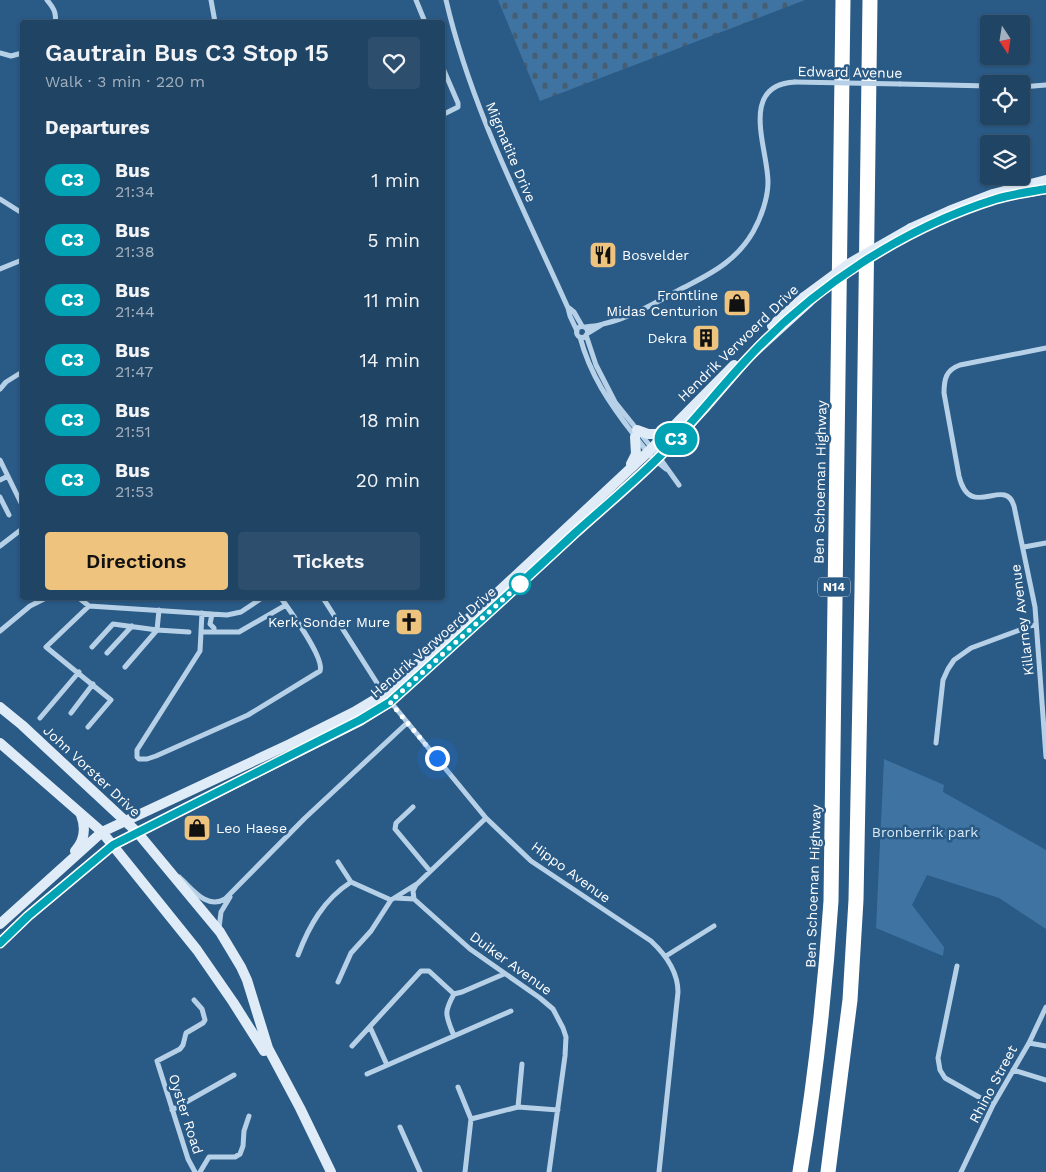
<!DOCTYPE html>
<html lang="en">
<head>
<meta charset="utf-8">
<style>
	:root { --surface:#204464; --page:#2d4e6d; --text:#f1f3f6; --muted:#a2b0bf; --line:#3d5c78; --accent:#edc37e }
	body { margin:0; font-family:"Work Sans",sans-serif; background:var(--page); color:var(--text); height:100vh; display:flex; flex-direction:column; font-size:19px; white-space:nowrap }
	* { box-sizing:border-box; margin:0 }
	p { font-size:16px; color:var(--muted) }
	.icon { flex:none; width:28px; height:28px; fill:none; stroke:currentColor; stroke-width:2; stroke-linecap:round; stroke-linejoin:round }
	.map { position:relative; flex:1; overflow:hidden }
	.panel { position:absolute; left:20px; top:20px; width:425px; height:580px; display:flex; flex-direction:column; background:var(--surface); border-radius:5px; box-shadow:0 1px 4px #0004,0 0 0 1px var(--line) }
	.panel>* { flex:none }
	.badge { padding:0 10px; border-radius:16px; font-size:18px; line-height:32px }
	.needle { width:32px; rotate:168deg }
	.tools { position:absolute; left:980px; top:15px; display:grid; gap:10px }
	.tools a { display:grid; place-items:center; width:50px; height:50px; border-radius:5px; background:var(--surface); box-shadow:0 1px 4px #0004,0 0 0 1px var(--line); font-size:25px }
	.you { position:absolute; width:25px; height:25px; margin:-12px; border:4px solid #fff; border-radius:50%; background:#1a73e8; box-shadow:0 0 0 8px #1a73e833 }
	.map>.badge { position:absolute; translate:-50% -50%; box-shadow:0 0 0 2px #fff }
	h2 { padding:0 25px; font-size:19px; line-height:45px }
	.round { display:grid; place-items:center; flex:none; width:52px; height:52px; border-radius:5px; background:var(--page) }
	.headline { display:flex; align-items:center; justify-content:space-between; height:85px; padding:0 25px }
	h1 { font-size:24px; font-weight:600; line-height:38px }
	.action { display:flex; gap:10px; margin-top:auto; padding:10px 25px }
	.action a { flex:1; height:58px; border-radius:5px; background:var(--accent); color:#111; font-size:20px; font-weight:600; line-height:58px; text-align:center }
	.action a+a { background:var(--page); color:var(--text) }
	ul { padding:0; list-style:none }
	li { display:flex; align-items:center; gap:15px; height:60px; padding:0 25px }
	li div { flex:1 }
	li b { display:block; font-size:19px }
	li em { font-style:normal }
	li .badge { min-width:55px; font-weight:700; text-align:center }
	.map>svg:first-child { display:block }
	.cemetery { fill:url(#cemetery-stones) }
	.green { fill:#3f74a2 }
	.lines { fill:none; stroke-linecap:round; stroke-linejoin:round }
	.street { stroke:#b6d1e7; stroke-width:5 }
	.secondary { stroke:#dfecf7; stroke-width:10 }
	.highway { stroke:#fff; stroke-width:15 }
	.street-bridge { stroke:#b6d1e7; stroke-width:5 }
	.secondary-bridge { stroke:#dfecf7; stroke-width:10 }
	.line-casing { stroke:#fff; stroke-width:11 }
	.line { stroke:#00a3b4; stroke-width:8 }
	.walk { stroke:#fff; stroke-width:5; stroke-dasharray:0 9 }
	.stop-dot { fill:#fff; stroke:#00a3b4; stroke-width:2.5 }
	.labels { text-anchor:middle; stroke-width:5; stroke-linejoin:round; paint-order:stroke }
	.shield { fill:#2a5a86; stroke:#bfcedb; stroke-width:1 }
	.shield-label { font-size:12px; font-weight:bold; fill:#fff }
	.street-label { font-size:14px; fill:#fff; stroke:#2a5a86 }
	.poi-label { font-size:14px; fill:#fff; stroke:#2a5a86; text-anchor:end }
	.park-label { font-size:14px; fill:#d9e9f6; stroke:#2a5a86 }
</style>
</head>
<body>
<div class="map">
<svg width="1046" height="1172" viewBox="0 0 1046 1172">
	<defs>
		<pattern id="cemetery-stones" width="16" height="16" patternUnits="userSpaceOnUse" patternTransform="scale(1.25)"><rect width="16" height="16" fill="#3f74a2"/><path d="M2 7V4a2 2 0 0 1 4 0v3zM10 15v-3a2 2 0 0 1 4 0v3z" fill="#465e73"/></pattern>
	</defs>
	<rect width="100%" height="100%" fill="#2a5a86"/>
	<!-- cemetery -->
	<path class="cemetery" d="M498 0H805L540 101Z"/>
	<!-- green -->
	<path class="green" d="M884 759 944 785 943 792 1046 850V929L999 898 927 875 912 905 944 947 943 956 876 928Z"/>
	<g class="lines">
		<!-- street -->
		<path class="street" d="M47 0C53 7 57 13 55 22
			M211 0 215 22
			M416 0 425 22
			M446 0C471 108 523 207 568 308L570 316 577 331
			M0 53 11 56 22 53
			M442 66 458 103V107L442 115
			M900 84 989 86
			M1021 87 1046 85
			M0 199 22 213
			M0 269 22 260
			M569 308 574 312 582 326
			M576.5 332a5.5 5.5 0 1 1 11 0a5.5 5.5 0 1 1-11 0Z
			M585 327C591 326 597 326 603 324 630 318 655 303 679 290 696 281 714 273 728 261 738 253 746 244 753 232 761 218 768 198 768 182 768 149 738 85 795 82
			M588 333 601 325
			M586 335 596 365 615 402 659 457 679 485
			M580 337C590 375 610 404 634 435 644 448 653 460 666 469
			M1046 348 960 365C946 370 944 379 944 393L959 476C970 522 1005 475 1014 506L1035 607 1046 757
			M0 389 6 382 22 372
			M0 460 22 505
			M0 480 8 476
			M0 497 9 515
			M0 546 22 529
			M1024 547 1046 543
			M79 598 89 606 227 615 241 612 262 598
			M323 598 384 694
			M202 613 200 651 137 750V757L139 759H147L156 756 248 715 320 671C325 658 290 611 281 598
			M212 614 210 624 214 628V632
			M0 631 30 606 46 598
			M201 632H239L286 605
			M92 647 113 624 157 630 159 610
			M107 653 132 626
			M125 667 157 630 189 632
			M389 700 486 818 531 861 651 941C666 955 678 971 678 992L659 1172
			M71 713 93 684
			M40 718 79 672
			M88 727 111 700 46 647 89 606
			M936 743 943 680 948 669 954 660 971 648 1036 624
			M413 807 396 823 395 829 430 871
			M486 818 416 885 413 891 414 899 470 949 540 998 553 1009 563 1028 566 1037 565 1056 549 1172
			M338 862 351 882 391 900
			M179 877C192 888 206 910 225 899L305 818 407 723
			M395 898 414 899
			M219 928 221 912 230 897
			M298 955C309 926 324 899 351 882
			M666 956 714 926
			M957 966 938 1058 940 1070 945 1078 993 1105
			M338 982 351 953 371 931 391 900 415 885
			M194 1000 202 1009 205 1020 203 1023 186 1033 183 1045 180 1049 157 1061 188 1159 195 1172
			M370 1027 387 1065
			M454 1036C446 1015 443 1014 454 994
			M1029 1043 1046 1046
			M352 1046 421 971H429L454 994 462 992 504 974
			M1013 1070 1046 1080
			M367 1074 511 1011
			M458 1087 471 1119 465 1172
			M518 1107 522 1064
			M172 1110 234 1075
			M471 1119 518 1107 558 1110
			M400 1127 420 1172
			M200 1172 209 1157H235L240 1154 243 1146 244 1131 249 1116
			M961 1172 993 1105 1029 1043 1046 1007"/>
		<!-- secondary -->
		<path class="secondary" d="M1017 194 1046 189
			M911 228 949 211 993 194 1046 180
			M772 326 804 297
			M637 430 648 434H666
			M631 464 636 454 635 437
			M0 707 22 725 137 832 220 932 241 967 247 980 268 1048 300 1108 331 1172
			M0 743 102 832 197 950 233 1002 264 1051
			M75 851C85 840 86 828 81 815
			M0 924 102 832 290 744 354 712 384 694 496 594 647 453 734 365
			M0 943 28 916 113 845 360 721 390 702 659 457 705 408 749 357 809 302"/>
		<!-- highway -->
		<path class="highway" d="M800 1172C815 1082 825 992 831 901L843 0
			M828 1172 850 1000 856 900 862 590 870 0"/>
		<!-- street-bridge -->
		<path class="street-bridge" d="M795 82 900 84"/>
		<!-- secondary-bridge -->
		<path class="secondary-bridge" d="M804 297 850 263 911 228"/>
	</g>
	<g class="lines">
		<defs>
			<path id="line" d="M0 943 28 916 113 845 360 720 390 702C452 646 514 590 575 533 604 507 633 483 660 456 691 425 718 390 748 358 814 287 903 228 996 199 1012 194 1029 192 1046 189"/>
		</defs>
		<!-- line casing -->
		<use href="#line" class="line-casing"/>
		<!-- line -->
		<use href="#line" class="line"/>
		<!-- walk -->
		<path class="walk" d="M437 758 390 702 520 584"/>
	</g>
	<!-- icons -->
	<defs>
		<symbol id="restaurant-square" viewBox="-11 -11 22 22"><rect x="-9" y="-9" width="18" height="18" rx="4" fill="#edc37e" stroke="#2a5a86"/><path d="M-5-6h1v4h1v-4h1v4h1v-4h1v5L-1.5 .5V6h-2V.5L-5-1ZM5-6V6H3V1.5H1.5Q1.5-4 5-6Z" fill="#111"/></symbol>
		<symbol id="shop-square" viewBox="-11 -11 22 22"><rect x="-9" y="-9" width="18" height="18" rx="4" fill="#edc37e" stroke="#2a5a86"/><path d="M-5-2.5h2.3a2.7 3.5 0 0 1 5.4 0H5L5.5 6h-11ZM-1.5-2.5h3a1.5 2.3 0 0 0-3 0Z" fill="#111"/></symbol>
		<symbol id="building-square" viewBox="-11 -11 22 22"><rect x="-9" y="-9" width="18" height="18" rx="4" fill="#edc37e" stroke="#2a5a86"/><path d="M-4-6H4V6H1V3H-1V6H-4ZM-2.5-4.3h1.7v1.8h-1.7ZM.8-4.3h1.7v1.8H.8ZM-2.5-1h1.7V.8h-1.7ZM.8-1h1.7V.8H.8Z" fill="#111"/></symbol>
		<symbol id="church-square" viewBox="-11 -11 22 22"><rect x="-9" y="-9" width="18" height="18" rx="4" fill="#edc37e" stroke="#2a5a86"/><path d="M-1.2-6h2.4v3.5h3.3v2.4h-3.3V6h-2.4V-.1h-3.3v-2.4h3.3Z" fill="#111"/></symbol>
	</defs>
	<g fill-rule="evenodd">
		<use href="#restaurant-square" x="587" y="239" width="32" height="32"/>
		<use href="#shop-square" x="721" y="287" width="32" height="32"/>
		<use href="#building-square" x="690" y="322" width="32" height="32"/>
		<use href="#church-square" x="393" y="606" width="32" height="32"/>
		<use href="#shop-square" x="181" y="812" width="32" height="32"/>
	</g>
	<!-- markers -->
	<circle class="stop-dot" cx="520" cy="584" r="10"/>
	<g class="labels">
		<!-- shield labels -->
		<rect class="shield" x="818" y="577.5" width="32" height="19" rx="4"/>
		<g class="shield-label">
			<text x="834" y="591">N14</text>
		</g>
		<!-- street labels -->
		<g class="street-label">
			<text transform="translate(850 72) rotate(1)" y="5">Edward Avenue</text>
			<text transform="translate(511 152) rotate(67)" y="5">Migmatite Drive</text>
			<text transform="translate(738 343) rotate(-44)" y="5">Hendrik Verwoerd Drive</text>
			<text transform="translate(820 482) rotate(-89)" y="5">Ben Schoeman Highway</text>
			<text transform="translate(1022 620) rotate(-97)" y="5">Killarney Avenue</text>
			<text transform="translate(433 642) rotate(-41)" y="5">Hendrik Verwoerd Drive</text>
			<text transform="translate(92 771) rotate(43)" y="5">John Vorster Drive</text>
			<text transform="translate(571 872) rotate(36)" y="5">Hippo Avenue</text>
			<text transform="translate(813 886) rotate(-88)" y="5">Ben Schoeman Highway</text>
			<text transform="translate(511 963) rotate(36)" y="5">Duiker Avenue</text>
			<text transform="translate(993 1084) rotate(-62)" y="5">Rhino Street</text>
			<text transform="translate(186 1114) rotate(72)" y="5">Oyster Road</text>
		</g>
		<!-- poi labels -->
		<g class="poi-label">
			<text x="622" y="260" text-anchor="start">Bosvelder</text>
			<text x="718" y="300">Frontline<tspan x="718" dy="16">Midas Centurion</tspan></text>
			<text x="687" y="343">Dekra</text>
			<text x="390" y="627">Kerk Sonder Mure</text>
			<text x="216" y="833" text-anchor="start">Leo Haese</text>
		</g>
		<!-- park labels -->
		<g class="park-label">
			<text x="925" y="837">Bronberrik park</text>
		</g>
	</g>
</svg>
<div class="tools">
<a><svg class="needle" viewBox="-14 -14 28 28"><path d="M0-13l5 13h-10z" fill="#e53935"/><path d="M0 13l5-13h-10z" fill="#a2b0bf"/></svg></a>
<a><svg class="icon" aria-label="locate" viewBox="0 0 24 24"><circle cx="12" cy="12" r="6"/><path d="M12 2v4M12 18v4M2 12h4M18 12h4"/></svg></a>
<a><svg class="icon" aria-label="layers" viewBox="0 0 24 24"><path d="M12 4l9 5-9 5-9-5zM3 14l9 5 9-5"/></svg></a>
</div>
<div class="you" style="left:437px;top:758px"></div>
<b class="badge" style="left:676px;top:439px;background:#00a3b4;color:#fff">C3</b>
<section class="panel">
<div class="headline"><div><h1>Gautrain Bus C3 Stop 15</h1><p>Walk · 3 min · 220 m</p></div><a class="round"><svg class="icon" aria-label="heart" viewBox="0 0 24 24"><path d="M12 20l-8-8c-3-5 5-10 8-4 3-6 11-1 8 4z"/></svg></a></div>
<h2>Departures</h2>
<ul>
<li><span class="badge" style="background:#00a3b4;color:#fff">C3</span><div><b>Bus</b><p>21:34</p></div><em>1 min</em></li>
<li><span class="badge" style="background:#00a3b4;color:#fff">C3</span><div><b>Bus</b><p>21:38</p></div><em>5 min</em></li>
<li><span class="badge" style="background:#00a3b4;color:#fff">C3</span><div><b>Bus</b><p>21:44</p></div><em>11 min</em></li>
<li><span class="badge" style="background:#00a3b4;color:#fff">C3</span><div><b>Bus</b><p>21:47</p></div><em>14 min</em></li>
<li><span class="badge" style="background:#00a3b4;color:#fff">C3</span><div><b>Bus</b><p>21:51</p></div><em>18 min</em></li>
<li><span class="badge" style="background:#00a3b4;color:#fff">C3</span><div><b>Bus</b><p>21:53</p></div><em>20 min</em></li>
</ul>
<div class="action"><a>Directions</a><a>Tickets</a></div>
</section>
</div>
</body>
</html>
